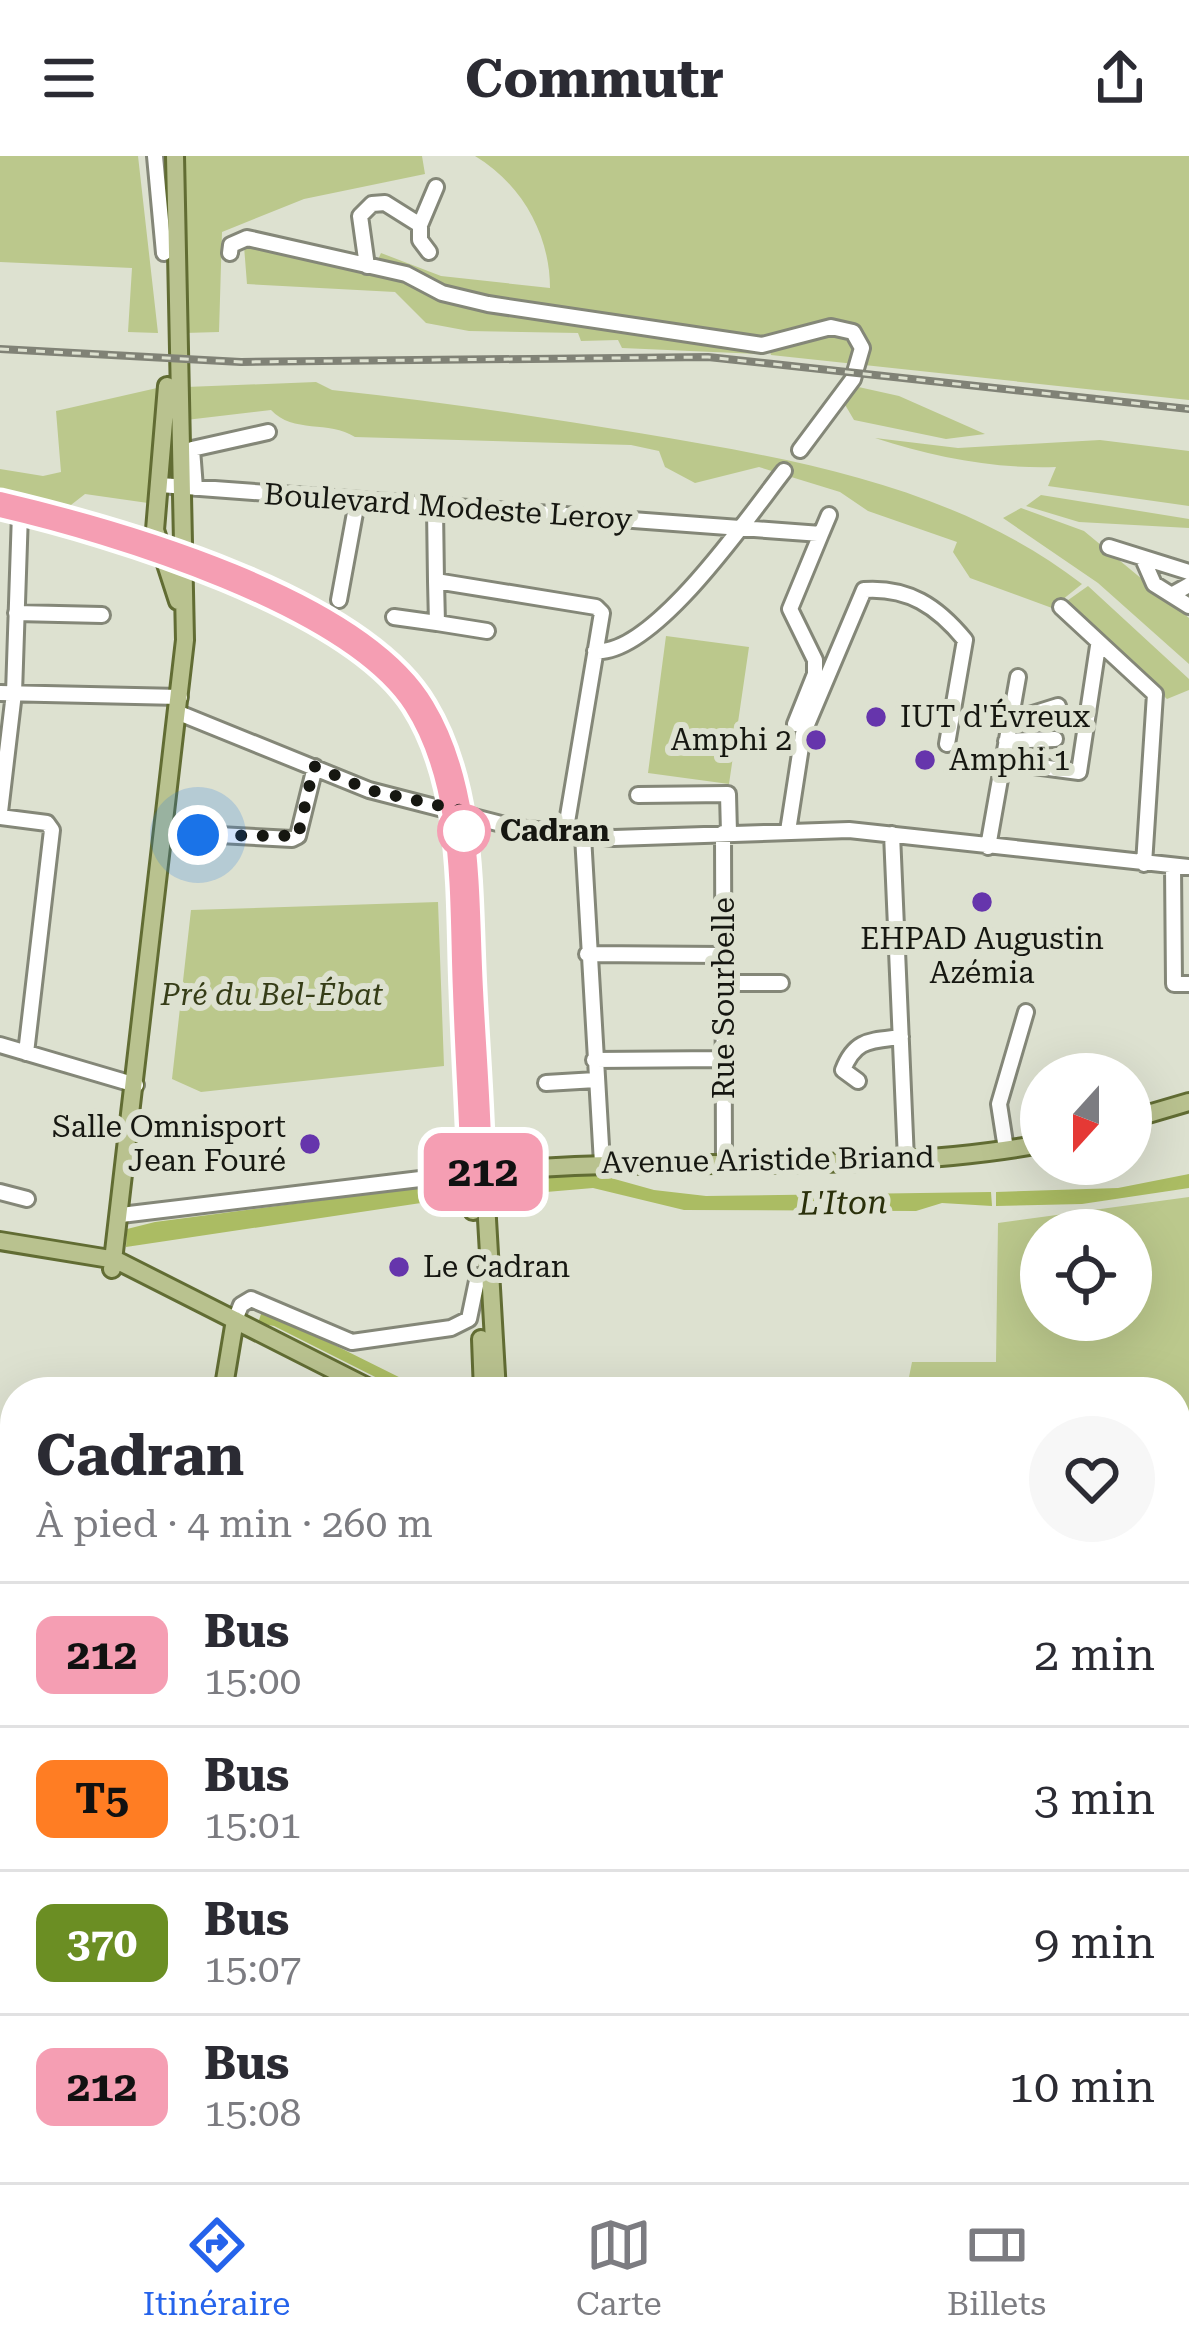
<!DOCTYPE html>
<html lang="fr">
<head>
<meta charset="utf-8">
<style>
	:root { --surface:#fff; --page:#f7f7f7; --text:#2b2b33; --muted:#7c7c81; --line:#e1e1e2; --accent:#2563eb }
	body { margin:0; font-family:"Roboto Serif",serif; background:var(--page); color:var(--text); height:100vh; display:flex; flex-direction:column; font-size:45px; white-space:nowrap }
	* { box-sizing:border-box; margin:0 }
	p { font-size:39px; color:var(--muted) }
	.icon { flex:none; width:66px; height:66px; fill:none; stroke:currentColor; stroke-width:2; stroke-linecap:round; stroke-linejoin:round }
	.map { position:relative; flex:1; overflow:hidden }
	.drawer { position:absolute; left:0px; top:1221px; width:1191px; height:807px; display:flex; flex-direction:column; background:var(--surface); border-radius:48px 48px 0 0; box-shadow:0 12px 48px #0002 }
	.drawer>* { flex:none }
	.badge { padding:0 24px; border-radius:18px; font-size:42px; line-height:78px }
	.needle { width:78px; rotate:201deg }
	.controls { position:absolute; left:1020px; top:897px; display:grid; gap:24px }
	.controls a { display:grid; place-items:center; width:132px; height:132px; border-radius:50%; background:var(--surface); box-shadow:0 12px 48px #0002; font-size:60px }
	.you { position:absolute; width:60px; height:60px; margin:-30px; border:9px solid #fff; border-radius:50%; background:#1a73e8; box-shadow:0 0 0 18px #1a73e833 }
	.map>.badge { position:absolute; translate:-50% -50%; box-shadow:0 0 0 6px #fff }
	.round { display:grid; place-items:center; flex:none; width:126px; height:126px; border-radius:63px; background:var(--page) }
	.headline { display:flex; align-items:center; justify-content:space-between; height:204px; padding:0 36px }
	h1 { font-size:57px; font-weight:700; line-height:90px }
	ul { padding:0; list-style:none }
	li { display:flex; align-items:center; gap:36px; height:144px; padding:0 36px; border-top:3px solid var(--line) }
	li div { flex:1 }
	li b { display:block; font-size:45px }
	li em { font-style:normal }
	li .badge { min-width:132px; font-weight:700; text-align:center }
	header { display:flex; justify-content:space-between; align-items:center; height:156px; padding:0 36px; background:var(--surface); font-size:54px; font-weight:700 }
	.dock { display:flex; justify-content:space-around; align-items:center; height:168px; border-top:3px solid var(--line); background:var(--surface); font-size:33px; color:var(--muted) }
	.dock a { display:grid; justify-items:center; gap:6px }
	.dock .on { color:var(--accent) }
	.map>svg:first-child { display:block }
	.green { fill:#bbc88c; fill-rule:evenodd }
	.water { fill:#abbc63 }
	.lines { fill:none; stroke-linecap:round; stroke-linejoin:round }
	.minor-casing { stroke:#848778; stroke-width:20 }
	.major-casing { stroke:#616c33; stroke-width:22 }
	.minor { stroke:#fff; stroke-width:14 }
	.major { stroke:#b9c28f; stroke-width:16 }
	.rail-casing { stroke:#808276; stroke-width:8 }
	.rail { stroke:#dde1d0; stroke-width:3; stroke-dasharray:9; stroke-linecap:butt }
	.line-casing { stroke:#fff; stroke-width:27 }
	.line { stroke:#f59eb3; stroke-width:18 }
	.walk { stroke:#161711; stroke-width:12; stroke-dasharray:0 21.6 }
	.poi-dot { fill:#6635ac; stroke:#dde1d0; stroke-width:4.5 }
	.stop-dot { fill:#fff; stroke:#f59eb3; stroke-width:6 }
	.labels { text-anchor:middle; stroke-width:12; stroke-linejoin:round; paint-order:stroke }
	.street-label { font-size:30px; fill:#161711; stroke:#dde1d0 }
	.poi-label { font-size:30px; fill:#161711; stroke:#dde1d0; text-anchor:start }
	.stop-label { font-size:30px; font-weight:bold; fill:#161711; stroke:#dde1d0; text-anchor:start }
	.park-label { font-size:30px; font-style:italic; fill:#363d17; stroke:#dde1d0 }
	.water-label { font-size:33px; font-style:italic; fill:#2a300a; stroke:#dde1d0 }
</style>
</head>
<body>
<header><svg class="icon" aria-label="menu" viewBox="0 0 24 24"><path d="M4 6h16M4 12h16M4 18h16"/></svg>Commutr<svg class="icon" aria-label="share" viewBox="0 0 24 24"><path d="M12 15V3M7 8l5-5 5 5M5 13v7h14v-7"/></svg></header>
<div class="map">
<svg width="1189" height="2026" viewBox="0 0 1189 2026">
	<rect width="100%" height="100%" fill="#dde1d0"/>
	<!-- green -->
	<path class="green" d="M0 0H138L158 177 128 176 132 112 0 106Z
		M181 0H422L425 18 304 43 222 76 219 176 184 177Z
		M475 0H1189V244L771 199 766 183 442 133 376 108 381 97 441 120 550 132C550 79 522 28 475 0Z
		M244 90 400 121 441 145 759 194V198L622 192 618 184 581 185 578 177 469 175 426 167 395 136 247 128Z
		M316 226 332 234C435 245 537 260 639 277 794 303 955 330 1082 428L1052 452 970 422 953 396 957 386 868 355 840 336 759 311 695 327 665 311 659 295 631 289 355 281C329 264 293 278 271 254L186 264V231Z
		M854 230 899 240 985 278 946 283 854 264 844 247Z
		M157 232V308L148 347 85 338 62 356 0 341V313L43 320 61 316 56 255Z
		M875 282 958 292 1100 284 1189 295V350L1048 330 1056 311C993 313 934 301 875 282Z
		M1041 339 1189 363V372L1079 366 1026 350Z
		M1021 352 1084 375 1189 462V508L1098 427 1003 362Z
		M1088 430 1189 523V534L1167 543 1064 447Z
		M666 480 749 491 729 628 648 617Z
		M438 746 444 910 201 936 172 923 191 754Z
		M1189 1041V1610L1176 1603V1236H906L912 1206H996L998 1067ZM1041 1074H1131V1164H1041Z
		M15 1754V1925H0V1760Z
		M1176 1838 1189 1842V2026L1161 2013H1176Z"/>
	<!-- water -->
	<path class="water" d="M593 1017 654 1034 706 1040 991 1036 992 1050 942 1047 916 1055 684 1054 593 1032 489 1041 503 1022Z
		M1189 1018V1032L1082 1048 996 1050V1036L1118 1032Z
		M439 1029 458 1033 461 1041 126 1091 127 1073 155 1066Z
		M262 1155 274 1159 429 1236H405L274 1170 258 1167Z"/>
	<g class="lines">
		<defs>
			<path id="minor" d="M155 0 164 97
				M420 69V84L429 96
				M230 97 231 89 247 82 406 118 442 137 488 148 762 189 831 171 853 176 862 192 853 223 800 294
				M367 110 360 60 372 48 385 47 420 69 436 31
				M160 329 821 378 829 359
				M195 332 192 293 268 276
				M435 353 436 425 596 451 602 457 565 678
				M1109 391 1189 416
				M1143 403 1154 428 1189 450
				M1173 438 1189 429
				M339 444 357 346
				M1061 451 1155 538 1144 708
				M16 457 102 459
				M394 461 437 467 436 425
				M437 467 487 475
				M595 495C653 501 750 358 784 315
				M0 537 180 541
				M179 557 369 634 517 672 614 682 849 674 1189 711
				M1010 565 1058 550
				M795 568 815 518V504L790 453 821 378
				M1006 585 1055 583
				M1003 606 1079 616 1098 490
				M638 639 728 638 729 677
				M0 656 14 537 20 357
				M0 661 47 667 52 674 26 897
				M788 675 803 578 864 434C908 431 937 450 965 484L947 588
				M164 676 292 683 298 680 315 611
				M723 677 724 1006
				M892 678 906 1004
				M583 680 602 1007
				M988 691 1018 521
				M1173 710 1174 828H1189
				M587 798 723 799
				M723 827H781
				M0 889 136 929
				M594 904 725 903
				M858 925 843 914C855 883 870 885 901 881
				M546 927 596 924
				M1006 993 999 948 1026 856
				M0 1036 27 1043
				M121 1059 470 1017
				M235 1164 241 1149 251 1143 352 1186 451 1172 469 1163 478 1120
				M1176 1779 1189 1778
				M0 1917 15 1918
				M185 2013 192 2026
				M435 2013 436 2026
				M856 2015 885 2026
				M731 2026H740"/>
			<path id="major" d="M167 230 155 374 178 445
				M0 345C111 371 332 435 406 522 444 568 456 626 465 683L497 1236
				M459 776 473 1055
				M1131 963 1189 946
				M477 1017C664 997 855 1022 1041 988
				M0 1085 116 1104 377 1236
				M112 1113 185 484 175 0
				M481 1183 483 1236
				M223 1236 235 1164
				M0 1634 15 1637
				M1176 1634 1189 1640"/>
		</defs>
		<!-- minor casing -->
		<use href="#minor" class="minor-casing"/>
		<!-- major casing -->
		<use href="#major" class="major-casing"/>
		<!-- minor -->
		<use href="#minor" class="minor"/>
		<!-- major -->
		<use href="#major" class="major"/>
		<defs>
			<path id="rail" d="M0 193 241 206 708 201 1189 253"/>
		</defs>
		<!-- rail casing -->
		<use href="#rail" class="rail-casing"/>
		<!-- rail -->
		<use href="#rail" class="rail"/>
	</g>
	<g class="lines">
		<defs>
			<path id="line" d="M0 345C119 373 361 441 425 550 475 633 469 741 474 834 477 895 482 955 483 1016L470 1017C468 956 464 896 462 835 458 743 465 630 413 549 349 450 113 378 0 352"/>
		</defs>
		<!-- line casing -->
		<use href="#line" class="line-casing"/>
		<!-- line -->
		<use href="#line" class="line"/>
		<!-- walk -->
		<path class="walk" d="M198 679 298 680 314 610 369 634 460 654 464 679V675"/>
	</g>
	<!-- markers -->
	<g class="poi-dot">
		<circle cx="876" cy="561" r="12"/>
		<circle cx="816" cy="584" r="12"/>
		<circle cx="925" cy="604" r="12"/>
		<circle cx="982" cy="746" r="12"/>
		<circle cx="310" cy="988" r="12"/>
		<circle cx="399" cy="1111" r="12"/>
	</g>
	<circle class="stop-dot" cx="464" cy="675" r="24"/>
	<g class="labels">
		<!-- street labels -->
		<g class="street-label">
			<text transform="translate(448 351) rotate(4)" y="10">Boulevard Modeste Leroy</text>
			<text transform="translate(724 842) rotate(-90)" y="10">Rue Sourbelle</text>
			<text transform="translate(768 1004) rotate(-1)" y="10">Avenue Aristide Briand</text>
		</g>
		<!-- poi labels -->
		<g class="poi-label">
			<text x="900" y="571">IUT d'Évreux</text>
			<text x="792" y="594" text-anchor="end">Amphi 2</text>
			<text x="949" y="614">Amphi 1</text>
			<text x="982" y="793" text-anchor="middle">EHPAD Augustin<tspan x="982" dy="34">Azémia</tspan></text>
			<text x="286" y="981" text-anchor="end">Salle Omnisport<tspan x="286" dy="34">Jean Fouré</tspan></text>
			<text x="423" y="1121">Le Cadran</text>
		</g>
		<!-- stop labels -->
		<g class="stop-label">
			<text x="500" y="685">Cadran</text>
		</g>
		<!-- park labels -->
		<g class="park-label">
			<text x="272" y="849">Pré du Bel-Ébat</text>
		</g>
		<!-- water labels -->
		<g class="water-label">
			<text transform="translate(843 1046) rotate(-1)" y="12">L'Iton</text>
		</g>
	</g>
</svg>
<div class="controls">
<a><svg class="needle" viewBox="-14 -14 28 28"><path d="M0-13l5 13h-10z" fill="#e53935"/><path d="M0 13l5-13h-10z" fill="#7c7c81"/></svg></a>
<a><svg class="icon" aria-label="locate" viewBox="0 0 24 24"><circle cx="12" cy="12" r="6"/><path d="M12 2v4M12 18v4M2 12h4M18 12h4"/></svg></a>
</div>
<div class="you" style="left:198px;top:679px"></div>
<b class="badge" style="left:483px;top:1016px;background:#f59eb3;color:#111">212</b>
<section class="drawer">
<div class="headline"><div><h1>Cadran</h1><p>À pied · 4 min · 260 m</p></div><a class="round"><svg class="icon" aria-label="heart" viewBox="0 0 24 24"><path d="M12 20l-8-8c-3-5 5-10 8-4 3-6 11-1 8 4z"/></svg></a></div>
<ul>
<li><span class="badge" style="background:#f59eb3;color:#111">212</span><div><b>Bus</b><p>15:00</p></div><em>2 min</em></li>
<li><span class="badge" style="background:#ff7d23;color:#111">T5</span><div><b>Bus</b><p>15:01</p></div><em>3 min</em></li>
<li><span class="badge" style="background:#6b8e23;color:#fff">370</span><div><b>Bus</b><p>15:07</p></div><em>9 min</em></li>
<li><span class="badge" style="background:#f59eb3;color:#111">212</span><div><b>Bus</b><p>15:08</p></div><em>10 min</em></li>
</ul>
</section>
</div>
<nav class="dock">
<a class="on"><svg class="icon" aria-label="directions" viewBox="0 0 24 24"><path d="M12 3l9 9-9 9-9-9zM9 14v-3h6M13 9l2 2-2 2"/></svg>Itinéraire</a>
<a><svg class="icon" aria-label="map" viewBox="0 0 24 24"><path d="M3 6l6-2 6 2 6-2v14l-6 2-6-2-6 2zM9 4v14M15 6v14"/></svg>Carte</a>
<a><svg class="icon" aria-label="tickets" viewBox="0 0 24 24"><path d="M3 7h18v10H3zM15 7v10"/></svg>Billets</a>
</nav>
</body>
</html>
